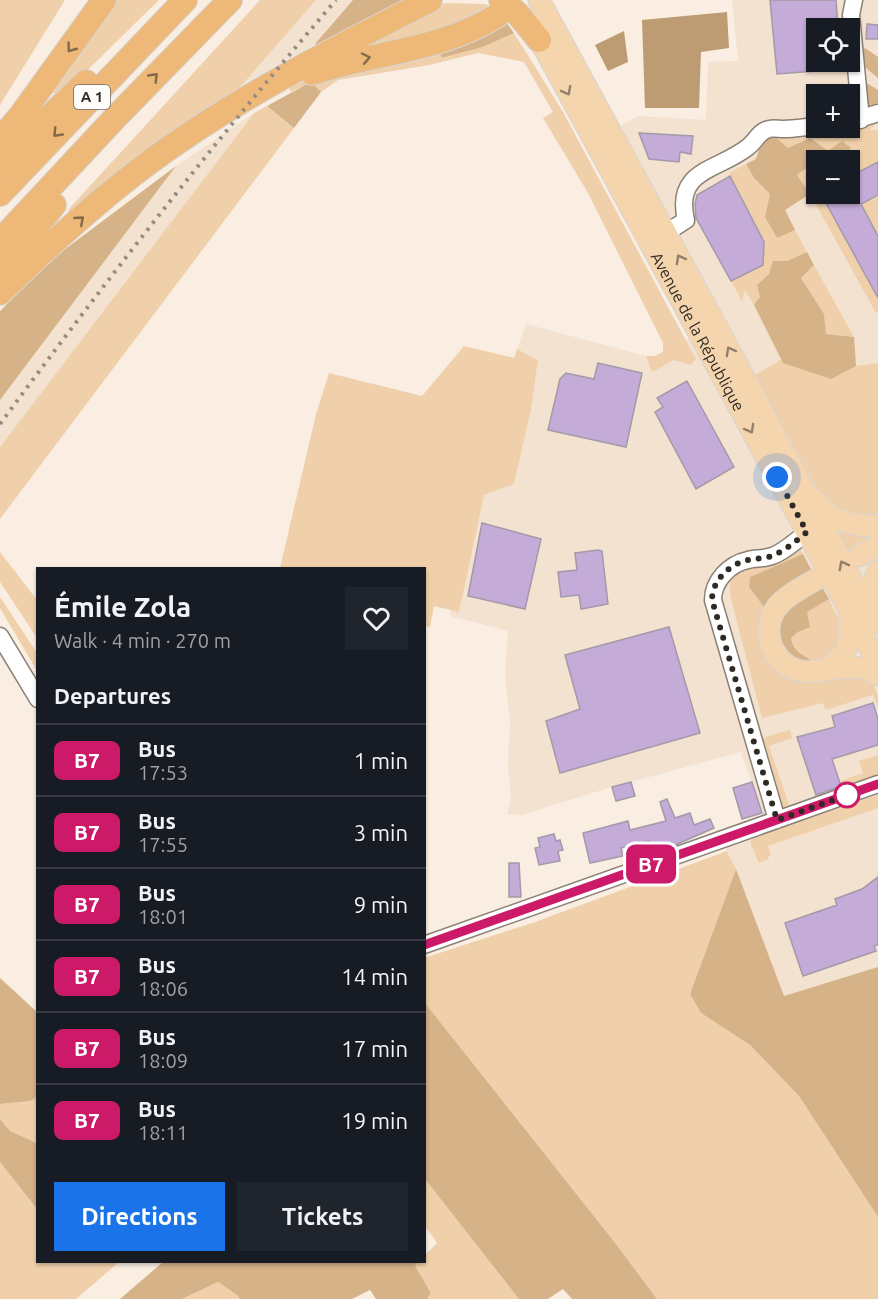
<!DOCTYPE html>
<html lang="en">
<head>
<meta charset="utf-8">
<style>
	:root { --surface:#171b24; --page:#20242c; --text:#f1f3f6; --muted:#9ea1a6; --line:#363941; --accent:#1a73e8 }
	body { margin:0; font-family:Ubuntu,sans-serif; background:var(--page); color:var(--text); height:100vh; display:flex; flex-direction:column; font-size:22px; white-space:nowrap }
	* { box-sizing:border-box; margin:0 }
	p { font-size:20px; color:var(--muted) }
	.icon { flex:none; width:33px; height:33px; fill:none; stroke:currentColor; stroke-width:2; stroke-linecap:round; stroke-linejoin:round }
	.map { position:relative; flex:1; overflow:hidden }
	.details { position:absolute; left:36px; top:567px; width:390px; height:696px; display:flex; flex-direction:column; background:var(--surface); border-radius:0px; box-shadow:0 2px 4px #0004 }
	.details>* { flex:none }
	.badge { padding:0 12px; border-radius:9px; font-size:21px; line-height:39px }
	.controls { position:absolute; left:806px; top:18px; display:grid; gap:12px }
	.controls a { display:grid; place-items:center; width:54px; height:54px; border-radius:0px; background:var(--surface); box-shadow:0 2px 4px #0004; font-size:30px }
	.you { position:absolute; width:30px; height:30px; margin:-15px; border:4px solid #fff; border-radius:50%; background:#1a73e8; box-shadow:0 0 0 9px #1a73e833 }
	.map>.badge { position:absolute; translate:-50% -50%; box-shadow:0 0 0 3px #fff }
	h2 { padding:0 18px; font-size:22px; line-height:54px }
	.round { display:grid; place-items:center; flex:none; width:63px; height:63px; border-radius:0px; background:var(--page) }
	.headline { display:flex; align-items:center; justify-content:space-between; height:102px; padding:0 18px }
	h1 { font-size:28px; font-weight:600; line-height:45px }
	.cta { display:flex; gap:12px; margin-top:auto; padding:12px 18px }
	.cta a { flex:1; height:69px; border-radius:0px; background:var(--accent); color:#fff; font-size:24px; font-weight:600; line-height:69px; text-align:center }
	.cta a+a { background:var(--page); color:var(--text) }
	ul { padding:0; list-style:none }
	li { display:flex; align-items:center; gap:18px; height:72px; padding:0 18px; border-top:2px solid var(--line) }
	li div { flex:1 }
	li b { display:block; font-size:22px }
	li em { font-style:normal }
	li .badge { min-width:66px; font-weight:700; text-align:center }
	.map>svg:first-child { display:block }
	.built { fill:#f3e2d0; fill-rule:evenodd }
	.green { fill:#efd0ab }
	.forest { fill:#d5b288 }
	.water { fill:#be9c73 }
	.building { fill:#c4abd8; stroke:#a29aa8; stroke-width:1.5 }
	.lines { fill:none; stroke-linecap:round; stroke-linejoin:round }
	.minor-casing { stroke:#8a8074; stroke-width:19 }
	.major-casing { stroke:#d5d4d3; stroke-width:23 }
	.highway-casing { stroke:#d5d4d3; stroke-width:26 }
	.minor { stroke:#fff; stroke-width:16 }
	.major { stroke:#f5d5ae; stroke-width:21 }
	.highway { stroke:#eeb978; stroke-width:24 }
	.rail { stroke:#948c83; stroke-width:4; stroke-dasharray:3 6; stroke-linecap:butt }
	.oneway { stroke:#846a4a }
	.oneway2 { stroke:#92806a }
	.line-casing { stroke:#fff; stroke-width:14 }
	.line { stroke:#cc1a69; stroke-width:9 }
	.walk { stroke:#2e2a25; stroke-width:6; stroke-dasharray:0 10.8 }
	.stop-dot { fill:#fff; stroke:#cc1a69; stroke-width:3 }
	.labels { text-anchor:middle; stroke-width:6; stroke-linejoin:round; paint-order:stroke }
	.shield { fill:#fffdfa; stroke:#6d6965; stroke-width:1.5 }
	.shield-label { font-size:15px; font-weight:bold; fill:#2e2a25 }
	.street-label { font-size:16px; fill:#2e2a25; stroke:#fffdfa }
</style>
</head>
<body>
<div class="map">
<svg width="878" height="1299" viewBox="0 0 878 1299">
	<rect width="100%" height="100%" fill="#f9eee1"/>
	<!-- built -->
	<path class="built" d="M316 0H353L315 44 243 84Z
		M732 0H878V967L784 996 736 869 722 839 766 824 741 752 612 787 521 815 507 814 511 798 508 765 510 722 505 674 508 631 450 616 451 610 459 611 482 494 514 484 531 410 538 360 517 349 526 324 646 356H655L723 320 628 146 626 136 621 125 638 116 706 120 708 62 738 61ZM816 28H849V62H816ZM816 94H849V128H816ZM816 160H849V194H816Z
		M254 113 0 447V400L176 166Z"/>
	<!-- green -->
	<path class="green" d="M0 0H65L0 105Z
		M115 0H159L60 97 48 89Z
		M260 0H316L243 84 221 106 74 215 68 210Z
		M446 3 486 4 490 7 448 28 351 53 434 6Z
		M514 33 563 112 696 359 691 365 674 360 652 372 646 356H655L663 352V343L588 193 543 118 553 112 524 62 478 53 429 65 338 80 321 92 311 83 290 92V86L312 78 438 49 443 58 483 47Z
		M267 106 294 128 0 519V447L254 113Z
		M878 121 870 130H878V164L849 177V160H845L851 148 828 152 810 138 788 148 774 136 821 132Z
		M746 164 754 178 770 194 765 217 777 238 795 230 807 252 787 261H773L769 274 757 285 760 297 754 305 745 290 742 301 731 281 763 265V242L729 173Z
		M812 165 816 169V194H821L878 298V312L876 313 810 194 797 175Z
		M878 195V232L876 233 861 204Z
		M814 265 854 337 826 334 824 314 801 278Z
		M464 346 514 358 517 349 538 360 531 410 514 484 484 495 459 612 434 606 430 627 425 626 424 568H280L316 414 329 373 422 396Z
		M782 359 784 363 831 378 856 366 878 363V515L864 518 833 507 817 490 755 375Z
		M830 523 878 532 847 553Z
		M801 550 803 554 750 577 749 587 764 607 762 615 795 679C817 687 824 678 844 674 851 672 861 675 869 676L878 695V707L873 695 829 709 825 710 823 703 762 718 730 595V581L740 568Z
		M0 552 37 600V638L0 582Z
		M0 597 37 653V671L0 608Z
		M829 599 844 632 829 660 813 663C805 653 794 655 791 638L798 632 810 627 806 612Z
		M790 730 792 738 769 746 789 805 782 808 761 740 768 736Z
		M878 755V774L842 787 840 781 863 773 859 761Z
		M878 795V808L768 846 771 855 768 856 769 859 759 863 751 845V841L755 837Z
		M727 851 736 869 690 994 701 1013 750 1045 799 1096 878 1217V1299H657L616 1244 425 1003 424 958 535 922Z
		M37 1097V1143L10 1131 0 1119V1104L29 1101Z
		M0 1162 37 1209 38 1262H119L76 1299H0Z
		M425 1179 519 1299H427L431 1293 414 1265 418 1262H424L425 1255 437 1243 425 1226Z
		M218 1282 237 1295 240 1299H182Z"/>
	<!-- forest -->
	<path class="forest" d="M353 0H406L322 49 315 44Z
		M503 18 514 33 483 47 442 58 438 49Z
		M865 48 878 57V78L866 68 862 51Z
		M311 82 321 92 294 128 267 106Z
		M865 82 878 90V108H868Z
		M774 136 788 148 810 138 828 151 842 141 851 148 845 160H816V169L811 165 797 175 810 194 785 210 795 230 777 238 765 217 770 194 754 178 746 164 756 159C759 149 763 138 774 136Z
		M176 166 0 400V311L56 256Z
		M807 252 814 265 801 278 824 314 826 334 854 337 856 366 831 379 783 363 754 305 760 297 757 285 769 274 773 261H787Z
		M803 554 812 571 773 595 764 607 749 587 750 577Z
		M821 585 829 599 807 612 810 627 798 632 791 638C794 655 805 653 813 663 807 663 800 663 795 660 780 650 771 624 785 609 794 600 810 593 821 585Z
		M736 869 784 996 878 967V1217L799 1096 750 1045 701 1013 690 994Z
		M0 978 37 1012V1097L30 1101 0 1104Z
		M425 1003 616 1244 657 1299H572L563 1289 548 1299H519L425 1179Z
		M0 1119 10 1131 37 1143V1209L0 1162Z
		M163 1262H418L415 1266 431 1293 427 1299H376L370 1290 352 1299H240L237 1295 218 1282 182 1299H120Z"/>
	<!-- water -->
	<path class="water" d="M727 12 729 48 701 52 699 108H645L642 20Z
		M624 31 628 62 608 71 595 45Z"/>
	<!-- building -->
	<path class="building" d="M770 0H836L838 28H816V62H841L842 69 777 74Z
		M867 24 878 25V39H866Z
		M639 133 693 136 691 154 680 152 679 162 649 159Z
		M878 162V195L861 204 878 236V298L821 194H849V177Z
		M730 176 764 242 763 265 731 281 696 218 695 204 697 195Z
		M598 363 642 373 626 447 548 430 560 379 566 373 594 379Z
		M687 381 734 467 696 489 655 412 663 407 657 398Z
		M482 523 541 539 525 609 468 596Z
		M598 550 602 551 608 604 581 609 579 595 561 597 558 572 577 570 575 553Z
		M669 627 700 733 560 773 546 721 580 709 565 655Z
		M873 703 878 719V745L832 759 841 786 816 795 797 737 835 727 832 716Z
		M631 782 635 796 616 801 612 787Z
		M752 782 762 813 742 819 733 788Z
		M667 799 675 818 690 813 694 825 710 819 714 828 673 846 672 843 651 847 649 841 621 848 623 856 590 863 583 833 628 821 630 830 666 821 660 802Z
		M554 834 556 841 560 840 563 850 558 851 560 861 539 865 535 848 540 847 538 838Z
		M509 863H519L521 897H509Z
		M878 877V945L874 946 876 951 803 976 785 923 837 905 835 899 862 889Z"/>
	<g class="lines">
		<defs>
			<path id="minor" d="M854 0 851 15 861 120
				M849 122 878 113
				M666 233 686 220C674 169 718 171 748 147 756 141 759 131 769 129 774 128 779 129 783 129 794 129 805 127 816 126
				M0 636 38 699
				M777 820 713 600C713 581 729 564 748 560 755 558 764 559 772 556 784 552 797 540 807 532
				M424 945 878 784"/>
			<g id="major">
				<path d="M539 0 744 377 859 594 878 623"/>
				<path id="s1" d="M531 24 878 663"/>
				<path d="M812 498C817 502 821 508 826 512 840 522 861 528 878 525"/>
				<path d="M859 556 878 545"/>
				<path d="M815 580C794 592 768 604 769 632 769 641 773 651 779 658 805 690 848 652 878 675"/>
				<path d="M874 615C878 597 867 591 878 571"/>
				<path d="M827 670C852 649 850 644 849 613"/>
			</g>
			<path id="highway" d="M501 0 517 13 539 40
				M312 73C374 52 442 51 498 15
				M0 140 21 115 104 0
				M0 164 86 82
				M0 194 185 0
				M0 241 114 119 230 0
				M0 270 54 205
				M0 293C45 249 93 205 143 167 232 100 332 50 430 0"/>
		</defs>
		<!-- minor casing -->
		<use href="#minor" class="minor-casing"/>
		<!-- major casing -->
		<use href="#major" class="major-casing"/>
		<!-- highway casing -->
		<use href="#highway" class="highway-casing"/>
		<!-- minor -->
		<use href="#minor" class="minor"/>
		<!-- major -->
		<use href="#major" class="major"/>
		<!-- highway -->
		<use href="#highway" class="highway"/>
		<!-- rail -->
		<path class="rail" d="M0 424C107 279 218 137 336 0"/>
	</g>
	<!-- one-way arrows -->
	<defs><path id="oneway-chevron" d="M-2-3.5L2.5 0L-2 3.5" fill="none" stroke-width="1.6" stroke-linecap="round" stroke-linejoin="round" transform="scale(1.5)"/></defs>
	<g class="oneway">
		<use href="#oneway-chevron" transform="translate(71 48) rotate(127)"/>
		<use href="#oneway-chevron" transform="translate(366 58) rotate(-12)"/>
		<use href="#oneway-chevron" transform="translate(154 77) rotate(-46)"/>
		<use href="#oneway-chevron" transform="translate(57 133) rotate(134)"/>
		<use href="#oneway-chevron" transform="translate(80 220) rotate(-41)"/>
	</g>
	<g class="oneway2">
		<use href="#oneway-chevron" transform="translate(567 91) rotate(62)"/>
		<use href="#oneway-chevron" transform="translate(680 259) rotate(-119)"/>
		<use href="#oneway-chevron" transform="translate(730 351) rotate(-119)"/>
		<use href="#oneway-chevron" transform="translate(750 429) rotate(61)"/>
		<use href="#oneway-chevron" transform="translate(843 565) rotate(-118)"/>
	</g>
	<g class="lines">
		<defs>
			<path id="line" d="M424 945 878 784"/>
		</defs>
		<!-- line casing -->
		<use href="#line" class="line-casing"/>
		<!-- line -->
		<use href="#line" class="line"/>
		<!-- walk -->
		<path class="walk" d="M777 477 807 532C797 540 784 552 771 556 764 559 755 558 748 560 729 564 712 581 712 600L777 820 847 795"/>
	</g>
	<!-- markers -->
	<circle class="stop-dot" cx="847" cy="795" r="12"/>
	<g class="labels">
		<!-- shield labels -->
		<rect class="shield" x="74" y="85" width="36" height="24" rx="4.5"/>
		<g class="shield-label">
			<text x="92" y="102">A 1</text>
		</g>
		<!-- street labels -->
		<g class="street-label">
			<text dy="6" stroke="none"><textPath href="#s1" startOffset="350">Avenue de la République</textPath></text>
		</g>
	</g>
</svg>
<div class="controls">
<a><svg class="icon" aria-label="locate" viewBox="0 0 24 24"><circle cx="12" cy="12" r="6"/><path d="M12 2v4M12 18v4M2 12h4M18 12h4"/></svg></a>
<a>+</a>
<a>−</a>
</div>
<div class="you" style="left:777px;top:477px"></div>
<b class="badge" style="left:651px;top:864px;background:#cc1a69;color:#fff">B7</b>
<section class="details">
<div class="headline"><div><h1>Émile Zola</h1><p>Walk · 4 min · 270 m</p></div><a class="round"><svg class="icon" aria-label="heart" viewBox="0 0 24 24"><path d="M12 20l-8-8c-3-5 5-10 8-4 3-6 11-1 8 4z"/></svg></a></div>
<h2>Departures</h2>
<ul>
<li><span class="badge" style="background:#cc1a69;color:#fff">B7</span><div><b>Bus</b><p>17:53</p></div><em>1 min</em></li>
<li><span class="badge" style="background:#cc1a69;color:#fff">B7</span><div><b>Bus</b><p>17:55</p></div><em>3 min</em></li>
<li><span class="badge" style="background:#cc1a69;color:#fff">B7</span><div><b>Bus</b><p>18:01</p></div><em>9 min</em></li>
<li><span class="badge" style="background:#cc1a69;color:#fff">B7</span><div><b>Bus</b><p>18:06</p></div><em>14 min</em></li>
<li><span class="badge" style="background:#cc1a69;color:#fff">B7</span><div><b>Bus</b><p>18:09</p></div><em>17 min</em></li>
<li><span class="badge" style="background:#cc1a69;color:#fff">B7</span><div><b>Bus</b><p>18:11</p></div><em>19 min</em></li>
</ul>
<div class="cta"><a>Directions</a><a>Tickets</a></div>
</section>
</div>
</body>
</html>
